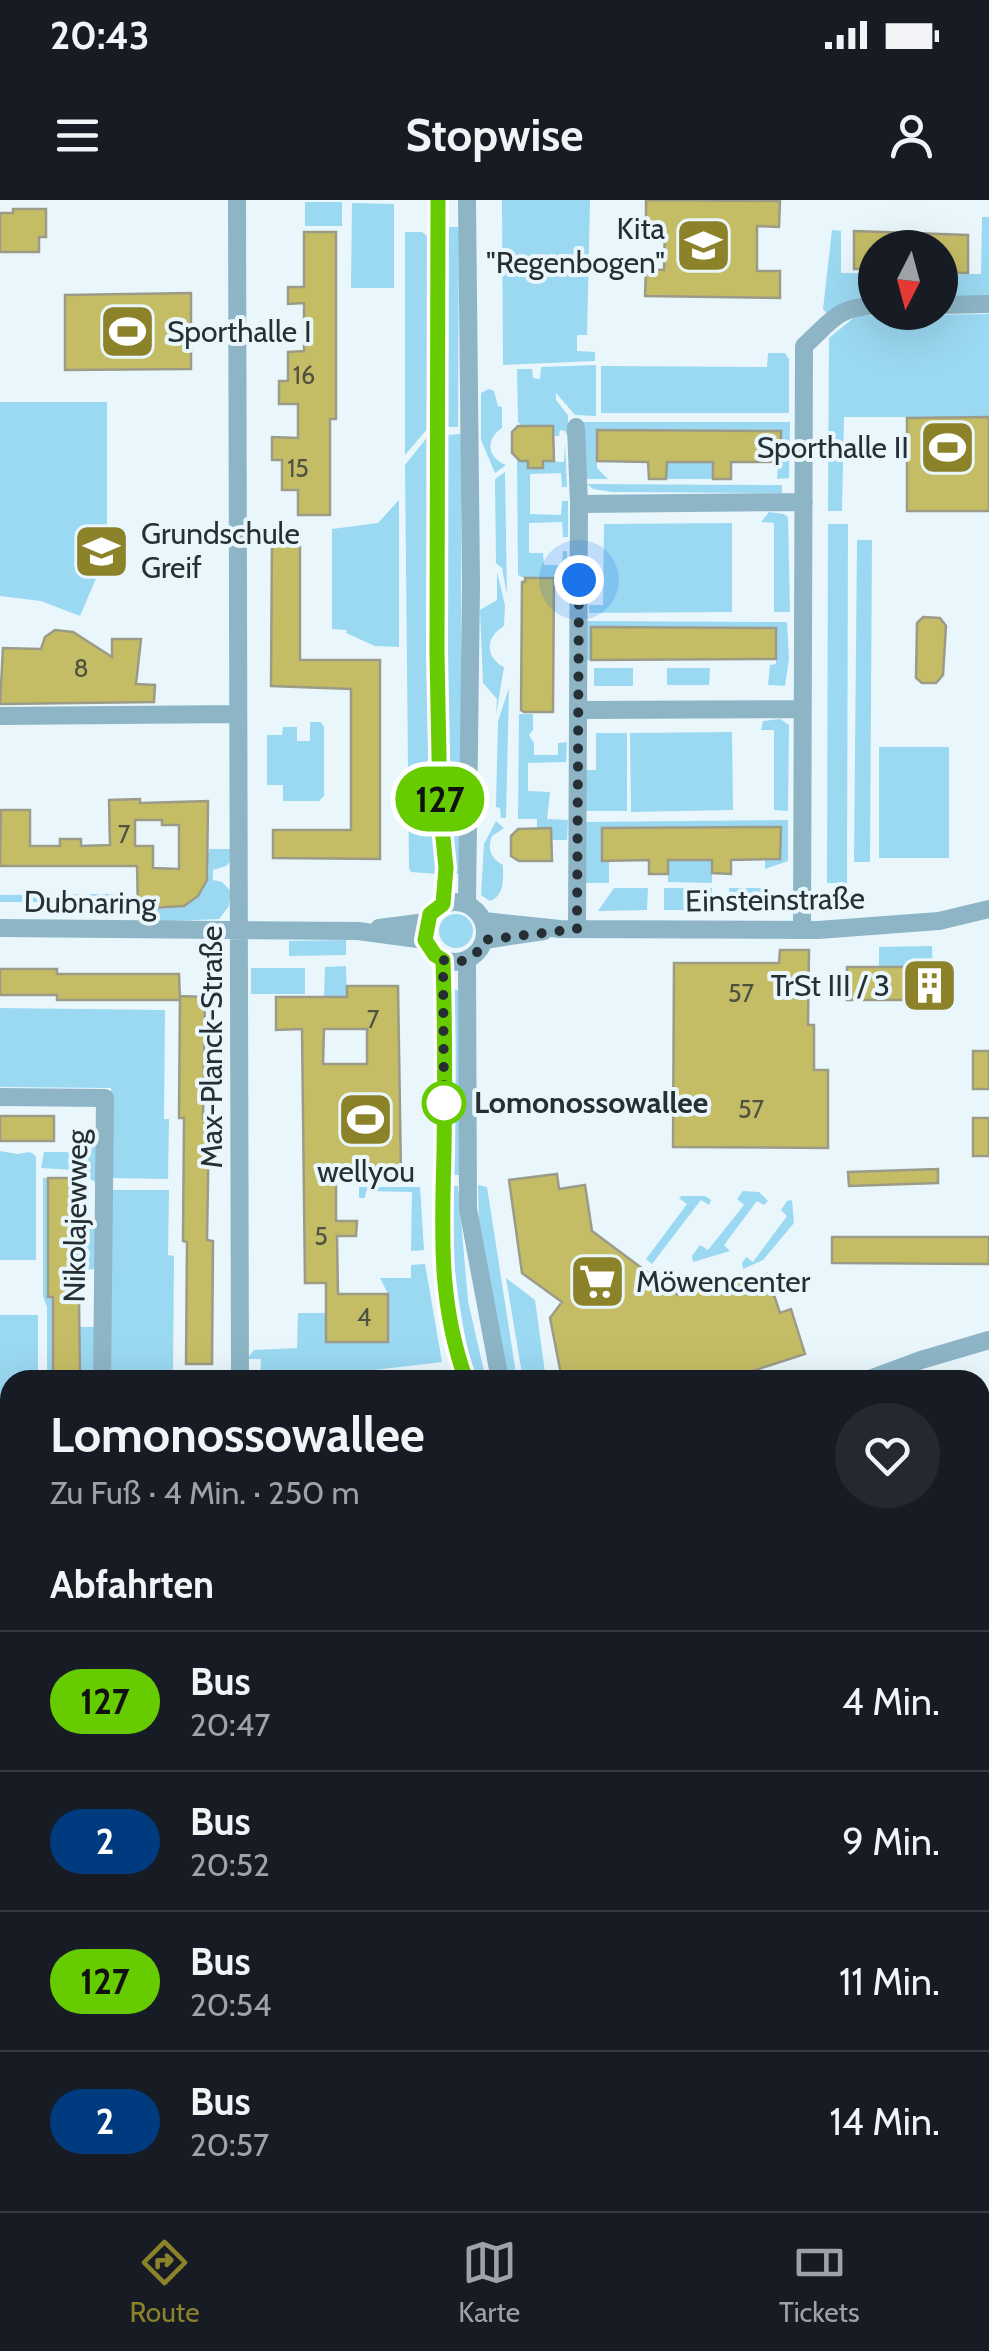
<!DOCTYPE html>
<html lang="de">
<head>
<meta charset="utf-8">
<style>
	:root { --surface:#171b24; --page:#242831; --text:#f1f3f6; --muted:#9ea1a6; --line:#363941; --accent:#8b822a }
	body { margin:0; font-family:Cabin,sans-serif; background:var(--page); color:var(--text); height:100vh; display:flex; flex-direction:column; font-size:38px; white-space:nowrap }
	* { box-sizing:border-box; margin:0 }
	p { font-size:32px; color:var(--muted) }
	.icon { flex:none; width:55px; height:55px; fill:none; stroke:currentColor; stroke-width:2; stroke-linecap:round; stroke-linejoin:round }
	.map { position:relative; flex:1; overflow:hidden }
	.side { position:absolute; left:0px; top:1170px; width:990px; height:842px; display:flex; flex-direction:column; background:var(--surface); border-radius:30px 30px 0 0; box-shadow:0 10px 40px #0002 }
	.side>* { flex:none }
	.badge { padding:0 20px; border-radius:32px; font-size:35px; line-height:65px }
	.needle { width:65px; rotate:186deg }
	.fabs { position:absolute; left:858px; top:30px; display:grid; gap:20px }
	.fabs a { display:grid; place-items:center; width:100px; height:100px; border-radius:50%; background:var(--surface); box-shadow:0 10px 40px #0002; font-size:50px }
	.you { position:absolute; width:50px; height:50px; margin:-25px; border:8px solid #fff; border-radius:50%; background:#1a73e8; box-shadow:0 0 0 15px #1a73e833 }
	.map>.badge { position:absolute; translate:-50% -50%; box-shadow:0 0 0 5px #fff }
	h2 { padding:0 50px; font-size:38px; line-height:90px }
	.round { display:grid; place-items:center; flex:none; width:105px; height:105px; border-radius:52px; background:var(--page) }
	.headline { display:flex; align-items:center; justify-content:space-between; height:170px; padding:0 50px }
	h1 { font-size:48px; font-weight:700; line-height:75px }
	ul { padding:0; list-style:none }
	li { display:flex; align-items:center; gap:30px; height:140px; padding:0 50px; border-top:2px solid var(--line) }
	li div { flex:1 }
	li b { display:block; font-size:38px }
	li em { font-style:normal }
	li .badge { min-width:110px; font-weight:700; text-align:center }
	.status { display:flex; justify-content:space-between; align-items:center; height:70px; padding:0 50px; background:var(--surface); direction:ltr }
	.status svg { height:28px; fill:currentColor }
	header { display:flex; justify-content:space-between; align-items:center; height:130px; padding:0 50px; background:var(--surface); font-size:45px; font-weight:700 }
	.dock { display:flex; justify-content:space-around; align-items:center; height:140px; border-top:2px solid var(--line); background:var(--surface); font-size:28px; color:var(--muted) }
	.dock a { display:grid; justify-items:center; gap:5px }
	.dock .on { color:var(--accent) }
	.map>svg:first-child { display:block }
	.green { fill:#9bd8f2 }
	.building { fill:#c5bd65; stroke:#9c9b87; stroke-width:2.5; fill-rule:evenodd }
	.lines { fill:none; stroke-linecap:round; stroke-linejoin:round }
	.minor { stroke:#8db5c6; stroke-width:18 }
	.major { stroke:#257e9d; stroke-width:22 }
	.line-casing { stroke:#fff; stroke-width:22 }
	.line { stroke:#6c0; stroke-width:15 }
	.walk { stroke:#262f33; stroke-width:10; stroke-dasharray:0 18 }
	.stop-dot { fill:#fff; stroke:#6c0; stroke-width:5 }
	.labels { text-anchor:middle; stroke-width:8; stroke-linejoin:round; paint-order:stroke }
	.number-label { font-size:25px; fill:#4e5240 }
	.poi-label { font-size:30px; fill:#262f33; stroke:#e9f7fd; text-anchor:end }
	.street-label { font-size:30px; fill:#262f33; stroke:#e9f7fd }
	.stop-label { font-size:30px; font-weight:bold; fill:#262f33; stroke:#e9f7fd; text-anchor:start }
</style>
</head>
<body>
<div class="status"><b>20:43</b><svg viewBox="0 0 49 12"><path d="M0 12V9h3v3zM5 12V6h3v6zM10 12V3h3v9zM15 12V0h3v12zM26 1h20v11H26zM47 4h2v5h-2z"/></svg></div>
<header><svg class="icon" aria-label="menu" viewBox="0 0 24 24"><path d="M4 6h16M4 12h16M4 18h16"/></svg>Stopwise<svg class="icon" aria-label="person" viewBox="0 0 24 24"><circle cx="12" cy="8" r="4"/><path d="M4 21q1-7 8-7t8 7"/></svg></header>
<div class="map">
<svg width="989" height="2011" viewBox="0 0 989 2011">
	<rect width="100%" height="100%" fill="#e9f7fd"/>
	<!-- green -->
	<path class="green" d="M502 0H590L587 135H577V151L595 152V161L503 165Z
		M305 2H342V26H305Z
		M352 3 394 4V88H351Z
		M982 17H989V100H940V74H981Z
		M447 27H459L458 227H447Z
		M832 30 841 31V73H875V100L828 115 823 109Z
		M405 32H422L429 38 428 228 405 255Z
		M989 114V217H844L842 311H828L829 138 856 116Z
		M768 153H785L789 159V213H601V166L767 167Z
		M596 165V216L575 215 556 193V200L568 215V237L565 231 560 230 559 236H553V226H522L518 222 517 169H532L533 178 540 179 541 167Z
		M489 189 494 191 498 206 502 207V228C485 239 487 258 506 265L495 273 481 240V193Z
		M0 202H107V333L94 354 97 376 80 416 41 401 0 396Z
		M579 222H790L789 278 777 279 780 231 598 230 597 268 608 279H585Z
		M461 234V674H449L447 235Z
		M429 235 428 581 439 674 411 672 409 668 405 265Z
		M565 243 567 287H562L561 273 530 274V314L561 315 562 301H568V337H563L562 322 529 323V353H543L544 365H562L563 351H567V367H563V374L567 378 522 377 518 375 517 258 528 261 529 268H542L543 261 564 262Z
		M667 262H713V279H666Z
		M505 272 507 395 502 368 496 363 495 279Z
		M587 284 782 285V293L612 292 593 289Z
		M399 300V447L375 446 346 433 347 430 332 429V329L378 323Z
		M769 312 784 314 788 317 790 412H774V323L761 322Z
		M732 323V412L589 413V405H603L604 324Z
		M828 324H848L847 683H827Z
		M857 340H872L870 662H854Z
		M497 372 505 405 504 426C485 437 485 457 504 467L496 515 497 499 483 483 480 410 497 400Z
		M587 421 787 422 789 459 785 486 768 485 770 465 776 464V428L591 427V460H587Z
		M594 468H633V486H594Z
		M667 468H710L709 485H667Z
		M509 488 506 618H501L500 608 496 607 498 521Z
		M519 514H533V530L529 535 534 543V555H558V543L567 542 566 562 528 563V591L550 592 547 619 568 620 567 640H551V628H537V619H518Z
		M780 519 789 525 788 611 774 610V530H761L763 521Z
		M310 522H321L324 527V596L319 601H283V585H267V535H282L283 527H297V541H310Z
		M732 532 733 610 631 612 630 533Z
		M596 533H627V611H583L582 570H596Z
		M879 547H949V658H879Z
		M788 620V661L765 669V659H780L781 628H602V660L609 661V683H584L583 622Z
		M496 621 504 628 492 636C487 649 491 659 503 665 503 679 505 695 490 701L481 695 484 644Z
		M209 649H230L231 661 226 666 213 670V680L222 682 231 691 229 706 219 719 152 722 150 716 138 709C163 709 197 713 207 680 211 670 206 660 209 649Z
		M668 660H712V683L668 682Z
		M614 688H648L647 710 598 711Z
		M664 688H712L711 710H664Z
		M729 688H771L770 709 729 710Z
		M106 694 122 695V702H0V695Z
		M439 731a17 17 0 1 1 34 0a17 17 0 1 1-34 0Z
		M346 740V755L289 756V741Z
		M932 746 933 774H925L924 767H879V747Z
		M346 766 347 797H324L325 767Z
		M251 768H305V794H251Z
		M450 790H462L461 975H450Z
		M0 808 165 810 164 919H169L168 979 111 978V888L0 887Z
		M97 945V983L74 970 41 968 44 952H75Z
		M0 951 17 954 30 952 36 956V1060H0Z
		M43 978H48V1096L53 1097V1180H47V1107L43 1096Z
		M478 985 487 987 517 1180H505L479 1024Z
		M448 986H458L468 1101 486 1180H474C459 1115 451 1053 448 986Z
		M359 987H420L424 1050 411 1051 412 992 366 991 365 998H359Z
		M110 990H169L168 1055 174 1056 173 1175H109Z
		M743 991 759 992 768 1001 764 1005 757 1001 724 1045 730 1051 693 1062 692 1056 700 1045 708 1050 744 1005 737 999Z
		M681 996H705L711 1000 709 1005 701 1000 652 1064 646 1059 687 1004 679 998Z
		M792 1000 794 1023 763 1060 743 1069 742 1063 746 1057 753 1062 787 1016 781 1010 787 1001Z
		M74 1020 98 1021 97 1069 75 1070Z
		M425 1064 442 1162 341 1174 333 1180H260L261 1159H247L254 1150 297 1148 298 1113H326V1142H387L388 1094 380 1078H411V1065Z
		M506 1078 535 1100 546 1180H523Z
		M0 1115H38V1180H10V1307L7 1312 0 1309Z
		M79 1127H96L94 1177H80Z
		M10 1597V1704L0 1716V1608Z"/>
	<!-- building -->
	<path class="building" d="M646 0 780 1 779 27 757 26V71H780V98L645 96 646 69 664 70 665 25H646Z
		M13 9H46V37H39V52H0V13H13Z
		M854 31 968 35V73L940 72V48H875V69H854Z
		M304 32H336V219H330V315H298V290H282V260H272V237L298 238V204H279V181H288V152L304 151V103L288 104V87H304Z
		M191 93V169L65 170V95Z
		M989 217V311H907V218Z
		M518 226H553L554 261H543V268H528V261H520L512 253V232Z
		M597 230 781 231V262H731V279H713V262H667L666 279H649L648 262 597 261Z
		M272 330H300V460H380V659L273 658V630H351V489L271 486Z
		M525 378H554L553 512H524L521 510 522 382H525Z
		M923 417 940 418 946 426 943 475 936 483H922L916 478 917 423Z
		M591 427 776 428V459L591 460Z
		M55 430 73 432 112 457V439H141L136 484 155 485 154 502 0 504 3 448 41 449 45 437Z
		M140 599V603L208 601 207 680 198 696 184 706 138 709 137 666H0L1 610H30V646H60V639H81V646L110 645 109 600ZM135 620H162V625H179V669L153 668V646H135Z
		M781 627 780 659 731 660V674L712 673V660H668V674H649V660L602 661V628Z
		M551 628 552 661H519L511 656V636L518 629Z
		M780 750H809L808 825H814V870H828V948L673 947 674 763H779Z
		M847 767H925V800H847Z
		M0 769H57V774H179L180 800H57V795H0Z
		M347 786H398L401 974H336V1021H357L356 1036H337L338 1094H388V1142H326V1083H305L302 829 276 830V797H347ZM324 829H367V864H323Z
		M180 796 205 797 203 919 209 920 207 1040 213 1041 212 1164H186L187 1042 183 1041 184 918H179Z
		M973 851H989V889H973Z
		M0 916H54V941H0Z
		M973 918H989V956H973Z
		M938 969V983L849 986 848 972Z
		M557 974 559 989 585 985 592 1031 678 1095 685 1086 715 1077 718 1089 767 1074 780 1113 791 1109 805 1154 740 1175 736 1180H590L581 1174H561L550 1118 562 1102 522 1073 509 980Z
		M48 978H76L75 1098H79L80 1180H53V1097H48Z
		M832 1037H989V1064L832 1063Z"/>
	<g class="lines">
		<!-- minor -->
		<path class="minor" d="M237 0 240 1180
			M438 0 437 453 440 607 446 668 443 704
			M467 0 471 384 467 704
			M940 105 989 104
			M576 227 579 304 577 729
			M579 304 804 302
			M578 510 801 509
			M0 516 238 514
			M425 732a30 30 0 1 1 60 0a30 30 0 1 1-60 0Z
			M484 721 560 729 818 730 939 721 989 709
			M0 728 358 731 425 740
			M379 728 426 722
			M802 730 804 146C832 121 836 107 875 106
			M485 740 544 731
			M443 760C445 824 445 888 444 952 443 1034 438 1100 466 1180
			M467 760 468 1009 500 1180
			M0 897 105 898 102 1180
			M867 1180 921 1160 989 1140
			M980 1287 989 1284
			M980 1415 989 1413
			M980 1541 989 1539
			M980 1602 989 1601
			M0 1750 10 1736
			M980 1769 989 1774
			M0 1802 10 1786
			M980 1856 989 1845
			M980 1946 989 1955
			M875 2002 884 2011
			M840 2011 849 2002"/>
		<!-- major -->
		<path class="major" d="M0 1438 10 1450
			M580 2002 588 2011"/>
	</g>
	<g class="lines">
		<defs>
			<path id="line" d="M438 0 437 453 440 607 446 668 443 704 430 714 425 740 435 755 443 760C445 824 445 888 444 952 442 1033 438 1102 466 1180"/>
		</defs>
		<!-- line casing -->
		<use href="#line" class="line-casing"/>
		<!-- line -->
		<use href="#line" class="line"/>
		<!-- walk -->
		<path class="walk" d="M444 903 443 760C462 765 477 759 484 740L577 729 579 380"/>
	</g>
	<!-- icons -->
	<defs>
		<symbol id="school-square" viewBox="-11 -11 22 22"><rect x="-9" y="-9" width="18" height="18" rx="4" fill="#8b822a" stroke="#e9f7fd"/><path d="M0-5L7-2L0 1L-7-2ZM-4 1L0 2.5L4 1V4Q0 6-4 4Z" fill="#fff"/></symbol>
		<symbol id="stadium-square" viewBox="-11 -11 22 22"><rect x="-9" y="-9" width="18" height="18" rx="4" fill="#8b822a" stroke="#e9f7fd"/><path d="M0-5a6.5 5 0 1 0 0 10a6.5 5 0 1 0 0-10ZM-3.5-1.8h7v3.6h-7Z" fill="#fff"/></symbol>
		<symbol id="building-square" viewBox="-11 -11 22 22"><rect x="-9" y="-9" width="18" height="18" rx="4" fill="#8b822a" stroke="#e9f7fd"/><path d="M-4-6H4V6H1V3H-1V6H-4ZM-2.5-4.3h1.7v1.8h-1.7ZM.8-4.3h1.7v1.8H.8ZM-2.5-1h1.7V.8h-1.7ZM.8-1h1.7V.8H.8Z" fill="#fff"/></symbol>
		<symbol id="supermarket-square" viewBox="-11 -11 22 22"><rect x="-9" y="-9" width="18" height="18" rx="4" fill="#8b822a" stroke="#e9f7fd"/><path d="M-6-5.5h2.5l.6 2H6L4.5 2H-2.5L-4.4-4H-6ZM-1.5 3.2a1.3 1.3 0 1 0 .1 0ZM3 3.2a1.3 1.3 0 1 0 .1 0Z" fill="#fff"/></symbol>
	</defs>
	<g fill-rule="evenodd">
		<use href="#school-square" x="672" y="14" width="63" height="63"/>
		<use href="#stadium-square" x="96" y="100" width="63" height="63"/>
		<use href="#stadium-square" x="916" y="216" width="63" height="63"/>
		<use href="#school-square" x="70" y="320" width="63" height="63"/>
		<use href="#building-square" x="898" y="754" width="63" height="63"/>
		<use href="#stadium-square" x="334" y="888" width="63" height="63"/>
		<use href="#supermarket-square" x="566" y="1050" width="63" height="63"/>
	</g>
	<!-- markers -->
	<circle class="stop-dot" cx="444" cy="903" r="20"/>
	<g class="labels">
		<!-- number labels -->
		<g class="number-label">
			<text x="304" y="184">16</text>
			<text x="298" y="277">15</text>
			<text x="81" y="477">8</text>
			<text x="124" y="643">7</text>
			<text x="741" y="802">57</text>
			<text x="373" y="828">7</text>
			<text x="751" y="918">57</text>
			<text x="321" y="1045">5</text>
			<text x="364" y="1126">4</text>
		</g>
		<!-- poi labels -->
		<g class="poi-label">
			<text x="665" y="39">Kita<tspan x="665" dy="34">"Regenbogen"</tspan></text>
			<text x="167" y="142" text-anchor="start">Sporthalle I</text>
			<text x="909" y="258">Sporthalle II</text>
			<text x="141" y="344" text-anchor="start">Grundschule<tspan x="141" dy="34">Greif</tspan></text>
			<text x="890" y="796">TrSt III / 3</text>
			<text x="366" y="982" text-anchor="middle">wellyou</text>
			<text x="636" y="1092" text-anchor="start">Möwencenter</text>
		</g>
		<!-- street labels -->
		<g class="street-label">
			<text transform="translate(775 700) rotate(-1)" y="10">Einsteinstraße</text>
			<text transform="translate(90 703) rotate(1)" y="10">Dubnaring</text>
			<text transform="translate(212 847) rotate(-90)" y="10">Max-Planck-Straße</text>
			<text transform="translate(76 1016) rotate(-89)" y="10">Nikolajewweg</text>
		</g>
		<!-- stop labels -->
		<g class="stop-label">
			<text x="474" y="913">Lomonossowallee</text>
		</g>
	</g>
</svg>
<div class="fabs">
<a><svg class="needle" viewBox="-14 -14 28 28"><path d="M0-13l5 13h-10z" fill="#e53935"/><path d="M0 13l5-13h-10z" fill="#9ea1a6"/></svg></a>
</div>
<div class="you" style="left:579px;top:380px"></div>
<b class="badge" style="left:440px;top:599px;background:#6c0;color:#111">127</b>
<section class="side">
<div class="headline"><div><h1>Lomonossowallee</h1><p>Zu Fuß · 4 Min. · 250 m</p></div><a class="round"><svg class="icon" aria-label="heart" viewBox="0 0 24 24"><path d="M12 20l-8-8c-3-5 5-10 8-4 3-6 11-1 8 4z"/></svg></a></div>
<h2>Abfahrten</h2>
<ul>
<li><span class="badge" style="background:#6c0;color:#111">127</span><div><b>Bus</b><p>20:47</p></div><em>4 Min.</em></li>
<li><span class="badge" style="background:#003b80;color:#fff">2</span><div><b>Bus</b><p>20:52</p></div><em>9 Min.</em></li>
<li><span class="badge" style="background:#6c0;color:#111">127</span><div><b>Bus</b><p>20:54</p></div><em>11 Min.</em></li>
<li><span class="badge" style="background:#003b80;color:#fff">2</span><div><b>Bus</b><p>20:57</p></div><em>14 Min.</em></li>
</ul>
</section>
</div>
<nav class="dock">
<a class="on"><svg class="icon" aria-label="directions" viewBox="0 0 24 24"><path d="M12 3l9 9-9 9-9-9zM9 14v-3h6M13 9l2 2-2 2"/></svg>Route</a>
<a><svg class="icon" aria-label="map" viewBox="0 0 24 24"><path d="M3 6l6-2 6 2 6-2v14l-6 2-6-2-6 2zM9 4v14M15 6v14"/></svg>Karte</a>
<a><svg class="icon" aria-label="tickets" viewBox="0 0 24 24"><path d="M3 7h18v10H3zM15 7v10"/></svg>Tickets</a>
</nav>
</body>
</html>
